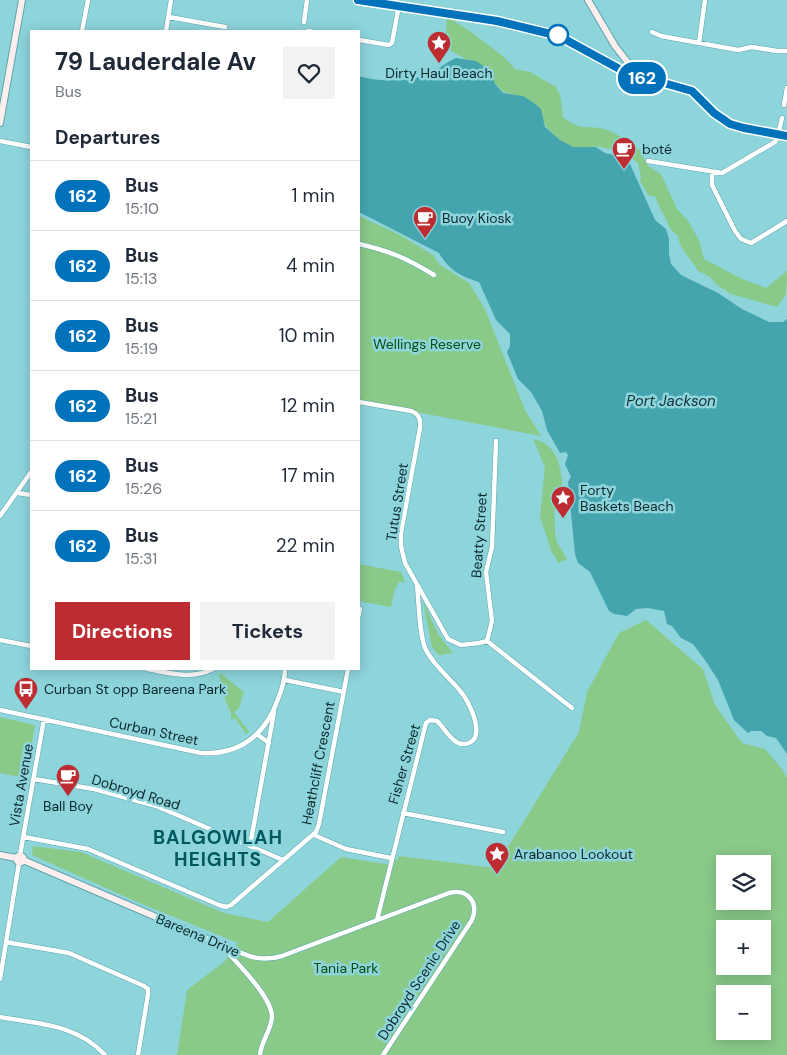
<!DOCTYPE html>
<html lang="en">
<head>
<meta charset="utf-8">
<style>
	:root { --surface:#fff; --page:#f2f2f3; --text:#1f2937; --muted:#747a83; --line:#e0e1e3; --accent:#bc2c31 }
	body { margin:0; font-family:"DM Sans",sans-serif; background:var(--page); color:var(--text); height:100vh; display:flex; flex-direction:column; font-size:19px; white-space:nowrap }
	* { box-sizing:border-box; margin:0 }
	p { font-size:16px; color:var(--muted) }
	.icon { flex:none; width:28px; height:28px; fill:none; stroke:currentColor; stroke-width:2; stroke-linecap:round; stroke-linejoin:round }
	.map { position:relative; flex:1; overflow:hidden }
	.sheet { position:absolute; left:30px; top:30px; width:330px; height:640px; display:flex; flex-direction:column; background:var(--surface); border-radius:0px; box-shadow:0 2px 12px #0003 }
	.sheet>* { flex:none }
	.badge { padding:0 10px; border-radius:16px; font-size:18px; line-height:32px }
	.controls { position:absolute; left:716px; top:855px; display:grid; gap:10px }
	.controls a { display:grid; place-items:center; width:55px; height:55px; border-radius:0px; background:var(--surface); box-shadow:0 2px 12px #0003; font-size:25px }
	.map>.badge { position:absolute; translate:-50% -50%; box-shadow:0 0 0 2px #fff }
	h2 { padding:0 25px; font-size:19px; line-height:45px }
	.round { display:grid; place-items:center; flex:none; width:52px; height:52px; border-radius:0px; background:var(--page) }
	.head { display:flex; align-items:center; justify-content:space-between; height:85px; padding:0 25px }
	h1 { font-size:24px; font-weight:700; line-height:38px }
	.action { display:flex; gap:10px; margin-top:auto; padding:10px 25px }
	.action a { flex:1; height:58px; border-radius:0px; background:var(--accent); color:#fff; font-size:20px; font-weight:700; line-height:58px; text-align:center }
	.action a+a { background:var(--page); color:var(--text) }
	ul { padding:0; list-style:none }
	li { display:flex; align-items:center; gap:15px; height:70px; padding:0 25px; border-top:1px solid var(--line) }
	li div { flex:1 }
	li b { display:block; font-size:19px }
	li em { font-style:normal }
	li .badge { min-width:55px; font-weight:700; text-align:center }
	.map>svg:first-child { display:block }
	.green { fill:#8aca89; fill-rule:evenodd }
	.water { fill:#45a5af }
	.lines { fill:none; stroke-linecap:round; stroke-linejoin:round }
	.street-casing { stroke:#5ea5ac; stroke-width:5.5 }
	.secondary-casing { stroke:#5ea5ac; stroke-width:8 }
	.street { stroke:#fff; stroke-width:4.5 }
	.secondary { stroke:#feefee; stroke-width:6 }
	.line-casing { stroke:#fff; stroke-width:11 }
	.line { stroke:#0072bc; stroke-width:8 }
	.stop-dot { fill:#fff; stroke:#0072bc; stroke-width:2.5 }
	.labels { text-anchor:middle; stroke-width:5; stroke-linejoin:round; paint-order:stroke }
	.poi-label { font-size:14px; fill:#09282b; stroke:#8dd4db; text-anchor:start }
	.park-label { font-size:14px; fill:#094b11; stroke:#8dd4db }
	.street-label { font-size:14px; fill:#09282b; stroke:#8dd4db }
	.water-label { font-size:15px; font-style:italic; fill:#112f32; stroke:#8dd4db }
	.district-label { font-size:19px; font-weight:bold; letter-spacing:1px; fill:#00585f; stroke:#8dd4db }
</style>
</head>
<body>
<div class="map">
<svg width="787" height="1055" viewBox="0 0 787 1055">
	<rect width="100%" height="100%" fill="#8dd4db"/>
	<!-- green -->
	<path class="green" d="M447 17 467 29 503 56 515 69 530 72 556 87 560 95 563 117C579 131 587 125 604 129 618 133 632 145 643 152L644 159 648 166 661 174 677 209 689 222 699 240 704 259 740 278 766 288 787 271 786 294 777 307 731 294 717 285 710 277 698 271C692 259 680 251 678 236L671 230 655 197 648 195 640 181 641 177 638 163 630 157 610 149 595 146 584 149 575 148 561 141 546 127 539 108 528 100 504 92 467 60 445 47Z
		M359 216 400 235 418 246 433 255 440 265 469 283 485 309 525 410 541 436 359 401Z
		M533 439C551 442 559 457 561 474 562 479 563 485 560 489 558 492 556 493 554 495L555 532 557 542 567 559 558 563 554 555 552 553 540 517 545 467Z
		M359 564 401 572 405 582H399L395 589 391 607 359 601Z
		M423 601 438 634 453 653 439 655 432 647Z
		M646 620 703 669 715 705 742 743 765 749 782 769 787 778V1055H177L187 990 224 962 238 943 137 902 32 855 33 846 81 852 224 913 268 922 341 857 392 865 393 859 398 860 399 856 495 868 579 732 587 692 619 633ZM725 864H762V901H725ZM725 929H762V966H725ZM725 994H762V1031H725Z
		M220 673 244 692 239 708 234 712 249 732 246 734 235 718 231 720V713L224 697 219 675Z
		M0 717 35 725 26 778 0 773Z"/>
	<!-- water -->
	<path class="water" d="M456 58 476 61 482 65 493 77 495 84 503 93 523 96 534 103 541 109 545 127 560 140 573 147H596L605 153 620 156 630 164 655 220 666 229 669 239V254L671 264 681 275 718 293 742 309 769 322H783L787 319V754L776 738 767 736 761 731H751L748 733 734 720 718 680 707 663 693 644 681 638 672 626 667 624 664 611 648 608 636 609 627 616 614 614 609 611 590 572 578 563 575 554 568 482 571 477 565 464 568 455 566 452 560 453 547 430 542 411 531 392 518 379 507 352 510 346V334L496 320 479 282C460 276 449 270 439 253L359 212V76C376 82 411 82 429 74 438 70 446 62 456 58Z"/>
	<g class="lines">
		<defs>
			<path id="street" d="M169 17 225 27
				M304 22 307 0
				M82 31 88 0
				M166 31 171 0
				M308 31H310
				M652 32 661 36 738 50 752 47 777 51H787
				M359 40 389 45 392 43 399 5
				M699 43 705 0
				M784 105 787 88
				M0 141 31 147
				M648 161 722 173 775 142 777 139 782 118
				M712 172V185L735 231 741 239 751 243 787 221
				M359 244C390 251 406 258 434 275
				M359 402 411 411C419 414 421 419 420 428L401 533V546L405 563 448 639 461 645 479 643 487 641
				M496 441 492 547 486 572 492 621 487 641 572 708
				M18 493 31 495
				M0 516 31 472
				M359 615 360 609
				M0 640 31 646
				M147 669C170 673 191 680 213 669
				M285 680 344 692
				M0 710 201 753C240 755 265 735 278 699 282 689 285 680 285 669
				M258 735 269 743
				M34 779 94 789 156 806 283 860
				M403 813 503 832
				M314 835 346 849 391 858
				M24 837 88 849 219 905 226 907 231 905 316 832 319 824 348 669
				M250 846 274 712
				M20 855 44 719
				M377 920 426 723 430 720 437 721C446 729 454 749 469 743 486 736 469 701 461 692 450 678 434 666 426 650 419 636 419 602 417 585
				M6 942 69 953 144 986 148 989V994L138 1055
				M219 944C243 952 255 964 282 956L449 893C468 888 479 903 472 920L383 1055
				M220 944C234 960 272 996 272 1017 271 1031 261 1041 260 1055
				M0 979 19 863
				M0 1017C39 1024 77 1024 105 1055"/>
			<path id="secondary" d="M358 0 497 21 559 36 625 72 692 91 714 113 730 124 744 128 787 136
				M588 0 615 46 629 64 634 75
				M0 123 22 0
				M0 855 16 858
				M16.5 859a3.5 3.5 0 1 1 7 0a3.5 3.5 0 1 1-7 0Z
				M23 860 219 944"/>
		</defs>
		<!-- street casing -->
		<use href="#street" class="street-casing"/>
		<!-- secondary casing -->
		<use href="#secondary" class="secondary-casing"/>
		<!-- street -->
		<use href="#street" class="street"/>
		<!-- secondary -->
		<use href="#secondary" class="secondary"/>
	</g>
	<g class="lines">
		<defs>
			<path id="line" d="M358 0 497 21 559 36 625 72 692 91 714 113 730 124 744 128 787 136"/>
		</defs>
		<!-- line casing -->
		<use href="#line" class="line-casing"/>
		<!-- line -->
		<use href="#line" class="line"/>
	</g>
	<!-- icons -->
	<defs>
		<symbol id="sight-pin" viewBox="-11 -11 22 30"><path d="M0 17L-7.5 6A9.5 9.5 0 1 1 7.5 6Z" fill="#bc2c31" stroke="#8dd4db"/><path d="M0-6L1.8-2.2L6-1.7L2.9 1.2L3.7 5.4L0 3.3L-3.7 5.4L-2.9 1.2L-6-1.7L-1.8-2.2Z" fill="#fff"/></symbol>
		<symbol id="cafe-pin" viewBox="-11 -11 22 30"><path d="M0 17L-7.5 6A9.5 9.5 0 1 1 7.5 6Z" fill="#bc2c31" stroke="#8dd4db"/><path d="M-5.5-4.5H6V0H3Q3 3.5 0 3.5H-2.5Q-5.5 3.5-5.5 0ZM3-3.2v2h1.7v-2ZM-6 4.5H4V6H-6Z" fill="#fff"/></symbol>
		<symbol id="bus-pin" viewBox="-11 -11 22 30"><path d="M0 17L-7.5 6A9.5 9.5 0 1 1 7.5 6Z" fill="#bc2c31" stroke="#8dd4db"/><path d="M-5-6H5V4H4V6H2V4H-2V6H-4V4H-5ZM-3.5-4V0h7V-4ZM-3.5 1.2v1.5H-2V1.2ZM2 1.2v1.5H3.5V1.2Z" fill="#fff"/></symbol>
	</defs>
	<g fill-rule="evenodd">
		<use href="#sight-pin" x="425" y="29" width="28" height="38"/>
		<use href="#cafe-pin" x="610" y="135" width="28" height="38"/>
		<use href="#cafe-pin" x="411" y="204" width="28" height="38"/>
		<use href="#sight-pin" x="549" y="484" width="28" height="38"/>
		<use href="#bus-pin" x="12" y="675" width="28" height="38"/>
		<use href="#cafe-pin" x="54" y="762" width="28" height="38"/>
		<use href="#sight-pin" x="483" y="840" width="28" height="38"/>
	</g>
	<!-- markers -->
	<circle class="stop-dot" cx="558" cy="35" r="10"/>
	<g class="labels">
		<!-- poi labels -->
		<g class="poi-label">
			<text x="439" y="78" text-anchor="middle">Dirty Haul Beach</text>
			<text x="642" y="154">boté</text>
			<text x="442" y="223">Buoy Kiosk</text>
			<text x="580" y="495">Forty<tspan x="580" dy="16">Baskets Beach</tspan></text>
			<text x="44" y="694">Curban St opp Bareena Park</text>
			<text x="68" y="811" text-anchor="middle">Ball Boy</text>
			<text x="514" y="859">Arabanoo Lookout</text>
		</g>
		<!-- park labels -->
		<g class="park-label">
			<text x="427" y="349">Wellings Reserve</text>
			<text x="346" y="973">Tania Park</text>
		</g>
		<!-- street labels -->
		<g class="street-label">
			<text transform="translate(397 502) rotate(-81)" y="5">Tutus Street</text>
			<text transform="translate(479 535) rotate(-86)" y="5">Beatty Street</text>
			<text transform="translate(154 731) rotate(12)" y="5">Curban Street</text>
			<text transform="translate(318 763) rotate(-79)" y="5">Heathcliff Crescent</text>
			<text transform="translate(404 764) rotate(-74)" y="5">Fisher Street</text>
			<text transform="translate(21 785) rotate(-80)" y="5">Vista Avenue</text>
			<text transform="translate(136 792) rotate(17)" y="5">Dobroyd Road</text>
			<text transform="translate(198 935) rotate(23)" y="5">Bareena Drive</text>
			<text transform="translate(419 980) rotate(-57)" y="5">Dobroyd Scenic Drive</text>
		</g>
		<!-- water labels -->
		<g class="water-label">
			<text x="671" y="406">Port Jackson</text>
		</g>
		<!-- district labels -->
		<g class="district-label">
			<text x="218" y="844">BALGOWLAH<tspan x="218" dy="22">HEIGHTS</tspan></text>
		</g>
	</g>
</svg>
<div class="controls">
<a><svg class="icon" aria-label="layers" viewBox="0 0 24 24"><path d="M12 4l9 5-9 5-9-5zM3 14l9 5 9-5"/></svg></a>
<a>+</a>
<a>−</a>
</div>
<b class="badge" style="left:642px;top:78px;background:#0072bc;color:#fff">162</b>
<section class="sheet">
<div class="head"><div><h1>79 Lauderdale Av</h1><p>Bus</p></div><a class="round"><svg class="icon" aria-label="heart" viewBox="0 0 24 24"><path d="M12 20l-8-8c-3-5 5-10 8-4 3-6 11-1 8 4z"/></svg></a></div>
<h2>Departures</h2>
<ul>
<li><span class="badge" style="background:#0072bc;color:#fff">162</span><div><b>Bus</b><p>15:10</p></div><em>1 min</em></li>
<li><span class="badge" style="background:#0072bc;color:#fff">162</span><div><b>Bus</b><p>15:13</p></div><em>4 min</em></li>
<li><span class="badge" style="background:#0072bc;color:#fff">162</span><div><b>Bus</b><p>15:19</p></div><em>10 min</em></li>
<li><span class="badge" style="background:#0072bc;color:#fff">162</span><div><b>Bus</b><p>15:21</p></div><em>12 min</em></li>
<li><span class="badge" style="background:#0072bc;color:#fff">162</span><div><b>Bus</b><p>15:26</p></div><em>17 min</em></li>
<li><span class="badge" style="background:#0072bc;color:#fff">162</span><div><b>Bus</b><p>15:31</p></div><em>22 min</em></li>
</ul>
<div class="action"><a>Directions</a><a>Tickets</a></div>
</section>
</div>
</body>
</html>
